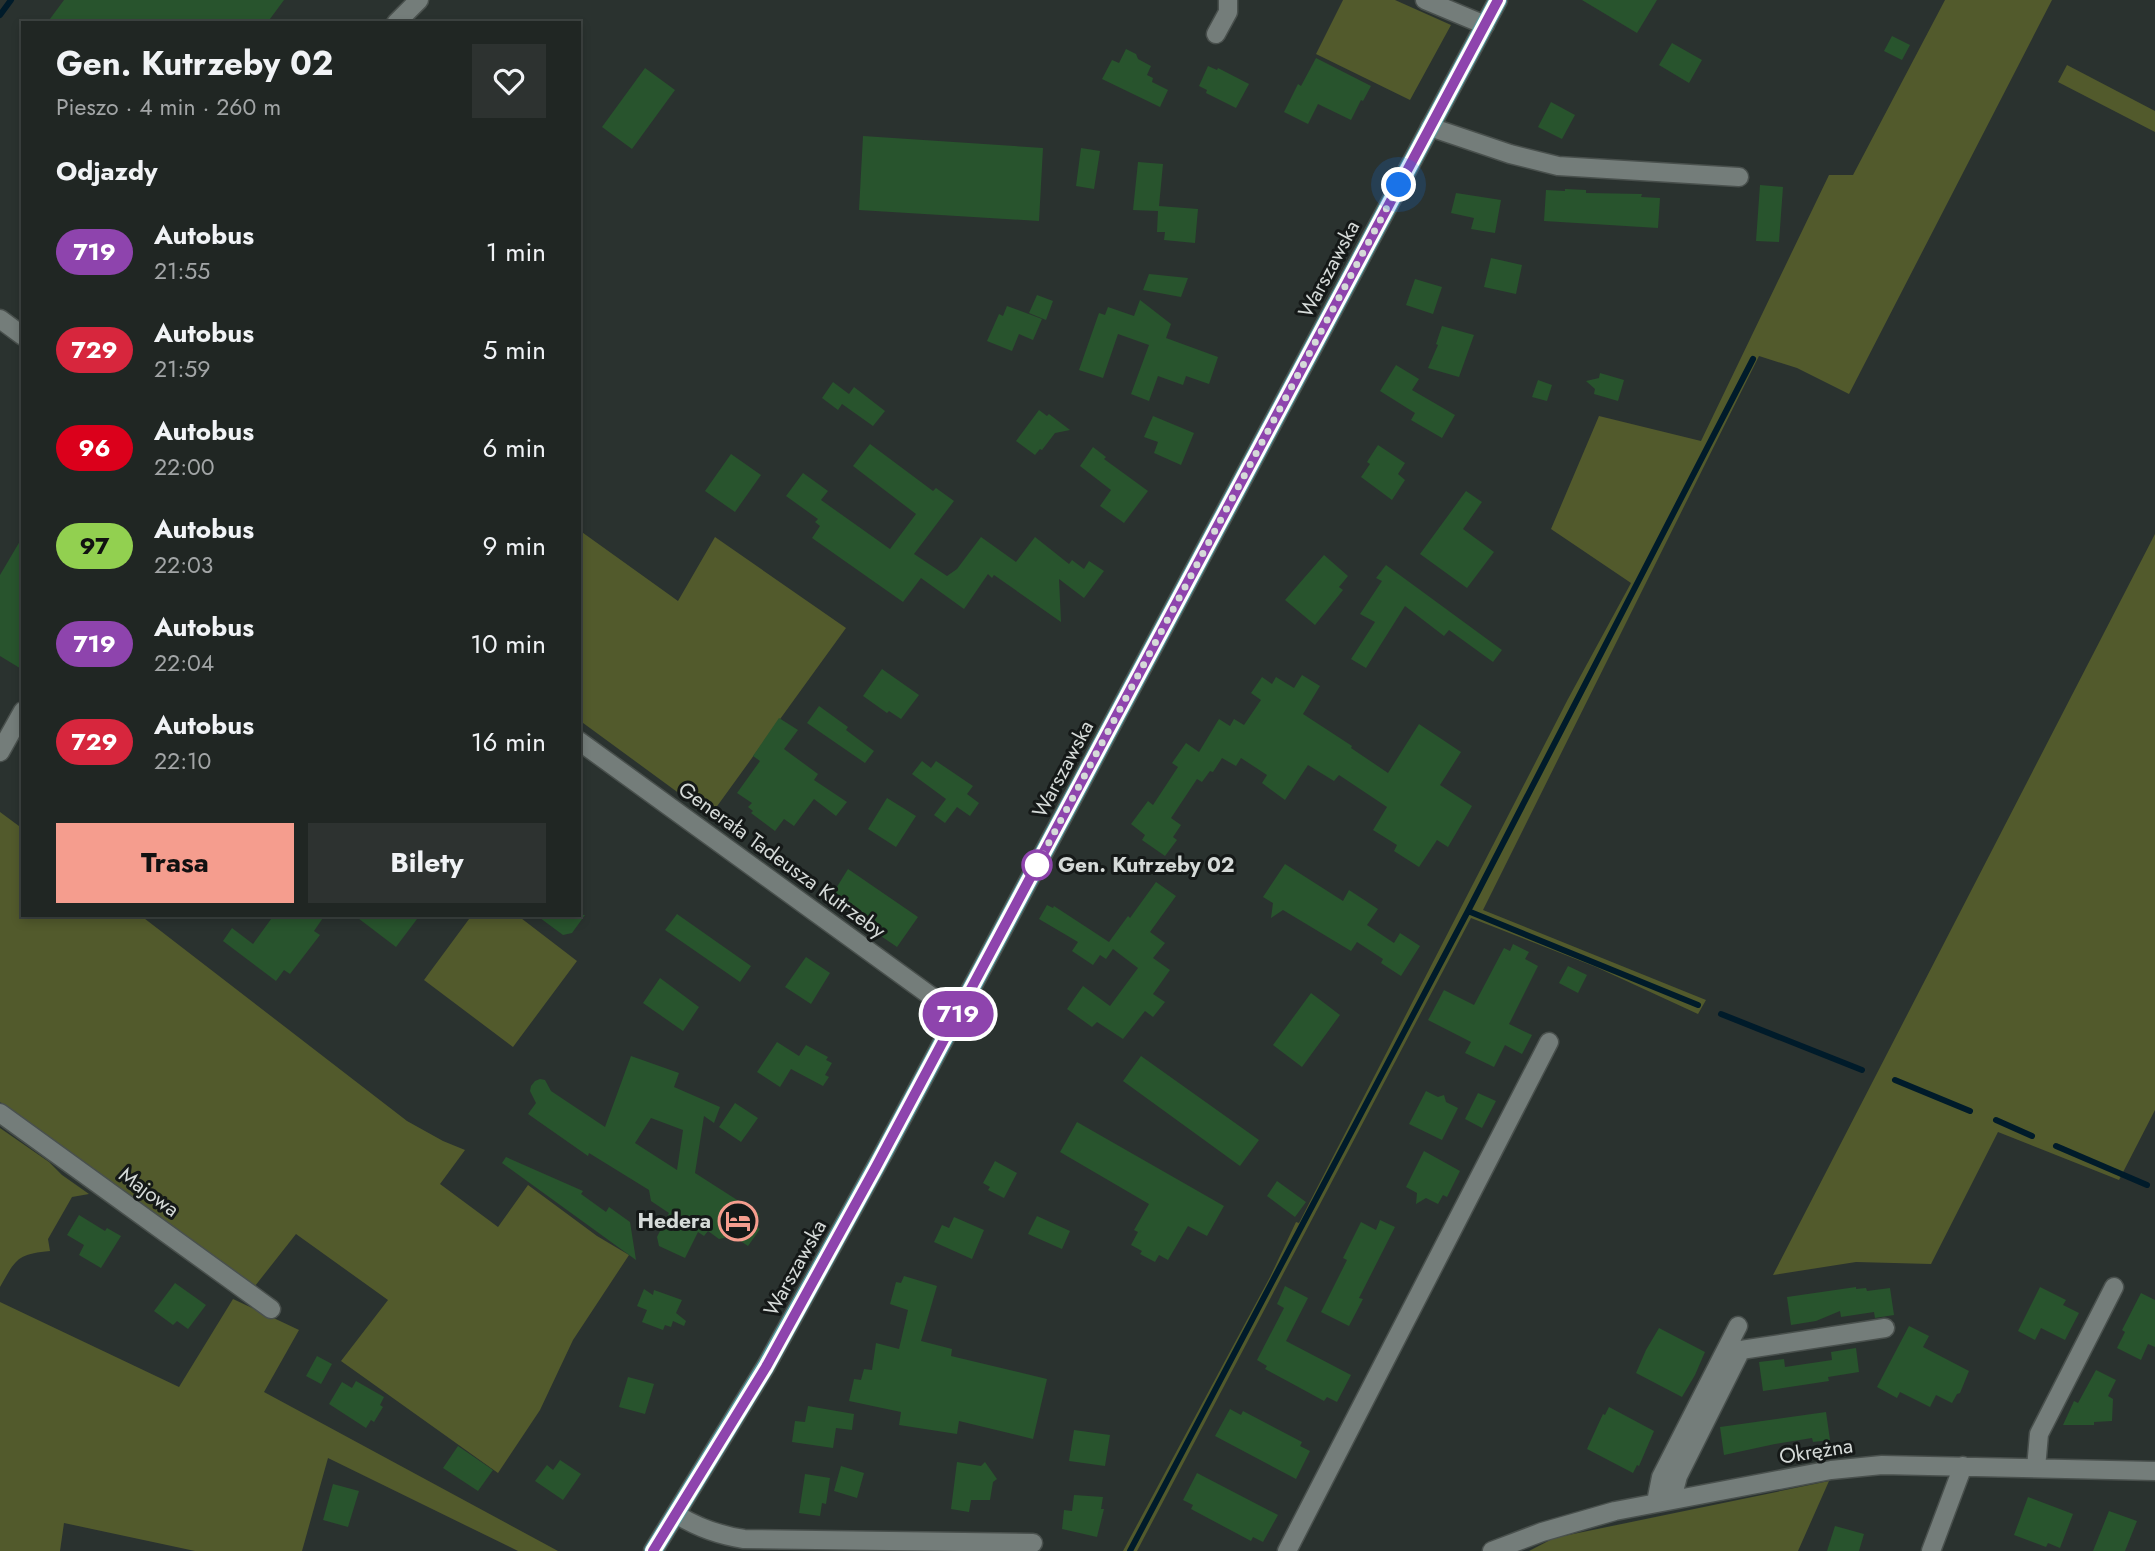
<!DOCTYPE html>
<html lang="pl">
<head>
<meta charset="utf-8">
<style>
	:root { --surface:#202623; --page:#2d3230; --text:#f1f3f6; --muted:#a2a5a6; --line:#3d4341; --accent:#f59d8e }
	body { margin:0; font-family:Jost,sans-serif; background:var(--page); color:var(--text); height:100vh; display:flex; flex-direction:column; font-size:26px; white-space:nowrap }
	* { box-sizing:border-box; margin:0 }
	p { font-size:23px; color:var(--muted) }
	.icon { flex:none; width:38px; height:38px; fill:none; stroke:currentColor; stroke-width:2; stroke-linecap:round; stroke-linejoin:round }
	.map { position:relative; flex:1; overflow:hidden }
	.details { position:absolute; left:21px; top:21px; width:560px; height:896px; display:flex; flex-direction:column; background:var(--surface); border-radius:0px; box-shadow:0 4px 10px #0003,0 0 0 2px var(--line) }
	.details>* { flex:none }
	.badge { padding:0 14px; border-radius:23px; font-size:24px; line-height:46px }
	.you { position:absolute; width:35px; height:35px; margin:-18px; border:5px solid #fff; border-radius:50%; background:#1a73e8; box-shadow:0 0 0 10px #1a73e833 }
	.map>.badge { position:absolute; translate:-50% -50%; box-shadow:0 0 0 4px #fff }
	h2 { padding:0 35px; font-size:26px; line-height:63px }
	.round { display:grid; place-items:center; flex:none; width:74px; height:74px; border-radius:0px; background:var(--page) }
	.head { display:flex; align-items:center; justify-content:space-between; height:119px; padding:0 35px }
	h1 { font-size:33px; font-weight:700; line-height:52px }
	.action { display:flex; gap:14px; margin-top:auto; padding:14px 35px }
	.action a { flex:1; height:80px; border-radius:0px; background:var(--accent); color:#111; font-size:28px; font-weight:700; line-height:80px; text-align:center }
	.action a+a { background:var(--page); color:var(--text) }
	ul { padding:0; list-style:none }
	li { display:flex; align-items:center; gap:21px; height:98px; padding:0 35px }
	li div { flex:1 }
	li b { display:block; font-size:26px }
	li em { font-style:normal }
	li .badge { min-width:77px; font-weight:700; text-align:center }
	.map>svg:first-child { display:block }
	.green { fill:#525a2c }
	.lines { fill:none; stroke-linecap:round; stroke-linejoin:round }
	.stream { stroke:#001b2a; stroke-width:6 }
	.building { fill:#28542d; fill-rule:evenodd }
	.minor-casing { stroke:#49504d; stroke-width:21 }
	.major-casing { stroke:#49504d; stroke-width:21 }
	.minor { stroke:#747d7a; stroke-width:18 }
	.major { stroke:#569a9f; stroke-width:18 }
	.line-casing { stroke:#fff; stroke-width:16 }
	.line { stroke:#8e44ad; stroke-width:10 }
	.walk { stroke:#d5dad8; stroke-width:7; stroke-dasharray:0 12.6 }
	.stop-dot { fill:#fff; stroke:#8e44ad; stroke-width:3.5 }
	.labels { text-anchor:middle; stroke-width:6; stroke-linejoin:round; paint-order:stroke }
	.street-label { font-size:21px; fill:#d5dad8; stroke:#151918 }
	.stop-label { font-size:21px; font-weight:bold; fill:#d5dad8; stroke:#151918; text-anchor:start }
	.poi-label { font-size:21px; font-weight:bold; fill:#d5dad8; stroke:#151918; text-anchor:end }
</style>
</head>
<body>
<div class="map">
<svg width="2155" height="1551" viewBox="0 0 2155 1551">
	<rect width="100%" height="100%" fill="#2a322f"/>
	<!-- green -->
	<path class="green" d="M1343 0H1395L1451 25 1410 100 1316 54Z
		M1945 0H2052L1849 394 1797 368 1759 356 1483 910 1706 1000 1698 1014 1596 967 1471 918 1137 1551H1123L1270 1277 1296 1222 1299 1223 1568 699 1631 583 1551 529 1599 416 1701 441 1829 175H1853Z
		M2067 65 2155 111V132L2058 82Z
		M579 530 678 601 715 537 846 628 710 816 579 720Z
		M2155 534V1110L2119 1180 1998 1132 1931 1264 1856 1262 1773 1275Z
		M0 812 23 829V915H140L407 1121 443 1141 465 1150 440 1184 498 1227 528 1185 597 1236 629 1255 573 1340 540 1410 498 1473 341 1361 388 1300 296 1234 255 1286 0 1102Z
		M472 915H517L577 961 513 1047 424 980Z
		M0 1128 49 1162 62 1175 89 1194 72 1197 48 1239 50 1251C17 1254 16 1259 0 1287Z
		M233 1299 299 1330 264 1392 558 1551H518L328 1458 302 1551H195L64 1523 60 1551H0V1302L179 1387Z
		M1829 1481 1798 1551H1529L1554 1538Z"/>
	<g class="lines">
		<!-- stream -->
		<path class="stream" d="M0 15 11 0
			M1468 911 1698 1005
			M1721 1014 1862 1070
			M1895 1080 1970 1111
			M1996 1120 2032 1136
			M2056 1146 2147 1185
			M1130 1551 1468 911 1753 359"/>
	</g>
	<!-- building -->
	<path class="building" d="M64 0H284L267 23H47Z
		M1582 0H1657L1637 33Z
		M1892 36 1910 45 1902 60 1884 51Z
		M1672 43 1702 60 1689 83 1659 65Z
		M1126 49 1136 54 1138 59 1151 66 1147 75 1153 78 1152 82 1168 90 1160 107 1102 79 1112 60 1119 63Z
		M1316 58 1371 86 1363 101 1361 100 1351 120 1318 104 1308 124 1284 112 1298 84 1301 86Z
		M1208 66 1217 70 1218 68 1249 84 1236 108 1206 93 1207 90 1199 86Z
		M645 68 675 90 632 149 602 127Z
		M1551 102 1575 115 1562 139 1538 127Z
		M863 136 1043 148 1039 221 859 210Z
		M1081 148 1100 151 1094 189 1076 186Z
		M1138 162 1163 164 1159 206 1198 209 1195 243 1164 240 1165 232H1157L1158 211 1133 210Z
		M1760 185 1783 187 1779 242 1756 241Z
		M1565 189 1586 190V193L1642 194 1641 197 1660 198 1658 228 1544 221 1546 190 1565 191Z
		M1456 193 1501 200 1495 233 1471 229 1474 218 1451 213Z
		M1491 258 1522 265 1516 294 1484 287Z
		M1149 274 1188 278 1181 297 1143 290Z
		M1415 279 1442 287 1433 314 1406 305Z
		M1037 295 1053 301 1046 320 1029 313Z
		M1140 300 1171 324 1166 338 1218 357 1209 384 1186 376 1183 385 1158 376 1149 401 1131 394 1149 345 1118 334 1103 378 1079 370 1099 313 1105 315 1108 307 1134 316Z
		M1007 306 1042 319 1033 340 1019 334 1012 351 987 341 999 314 1003 316Z
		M1442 326 1474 335 1459 377 1428 368 1438 345 1436 344Z
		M1396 365 1419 379 1412 390 1455 415 1442 438 1411 420 1415 413 1380 391Z
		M1600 373 1624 380 1618 401 1594 394 1595 389 1586 381 1599 378Z
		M1538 380 1552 385 1547 401 1532 397Z
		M833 382 849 394 854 387 885 411 873 426 842 404 838 410 822 398Z
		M1039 410 1047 416 1049 414 1070 430 1055 433 1042 450 1040 449 1035 455 1016 441Z
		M1153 416 1194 433 1181 465 1154 453 1158 442 1144 437Z
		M870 444 933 491 936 488 954 501 914 554 947 576 957 569 981 537 1016 562 1035 537 1069 564 1072 560 1084 569 1089 561 1104 571 1084 598 1059 579 1061 622 994 575 992 578 988 574 964 609 921 578 903 602 812 538 820 526 815 522 818 519 786 496 803 473 828 491 821 500 890 549 916 514 853 466Z
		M1378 445 1405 463 1398 474 1405 480 1392 500 1361 477 1370 464 1367 462Z
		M1093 447 1106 457 1104 459 1148 491 1124 523 1100 506 1111 490 1080 466Z
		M731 454 761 475 735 512 705 491Z
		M1466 491 1482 502 1463 529 1494 552 1467 588 1420 554Z
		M23 536V670L0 656V575Z
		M1324 555 1348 576 1339 587 1343 590 1315 625 1285 600Z
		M1386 565 1502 650 1493 662 1449 630 1444 636 1405 606 1366 668 1351 659 1375 622 1360 614 1382 581 1376 578Z
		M882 669 919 695 901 719 889 711 887 713 863 696Z
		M1302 675 1320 686 1303 714 1352 746 1351 748 1388 773 1419 724 1461 752 1440 785 1472 806 1448 847 1437 840 1419 867 1394 851 1397 845 1373 830 1387 807 1339 775 1334 781 1308 765 1285 800 1262 783 1267 775 1241 758 1236 766 1222 758 1213 772 1210 771 1202 782 1197 779 1171 818 1181 825 1173 837 1177 840 1165 856 1142 840 1145 835 1131 824 1148 801 1153 805 1178 767 1172 763 1186 743 1199 752 1219 719 1230 726 1234 719 1244 725 1261 700 1251 693 1262 677 1272 684 1276 677 1294 688Z
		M819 706 848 727 846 730 874 751 865 763 807 723Z
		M779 718 798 730 784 749 818 774 814 780 847 802 836 816 814 799 794 826 784 819 775 831 751 813 753 811 748 807 752 803 737 793 760 761 753 756Z
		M922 761 931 768 936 761 973 786 967 794 979 803 970 816 957 807 945 823 934 815 946 799 912 774Z
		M887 798 916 816 896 847 868 829Z
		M1285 864 1343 901 1349 890 1378 909 1367 925 1394 943 1400 933 1420 946 1401 976 1381 963 1383 959 1357 942 1351 951 1283 910 1271 918 1273 903 1263 897Z
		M848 869 918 917 897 947 875 932 880 925 832 895Z
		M1156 882 1176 896 1150 932 1165 943 1153 958 1170 970 1153 994 1165 1002 1153 1017 1145 1011 1123 1039 1097 1022 1092 1027 1067 1009 1083 986 1110 1006 1138 968 1113 949 1106 959 1100 955 1093 965 1072 951 1078 942 1039 919 1047 905 1053 908 1054 906 1109 942 1128 916 1130 918Z
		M677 914 751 966 740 982 665 930Z
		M274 915H325L314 931 320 935 290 974 284 970 276 981 223 941 232 928 253 944Z
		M354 915H420L396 947Z
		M536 915H585L572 933 563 935Z
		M1513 944 1529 952 1525 959 1538 966 1509 1024 1532 1035 1522 1054 1505 1045 1494 1067 1465 1053 1471 1042 1428 1020 1444 990 1474 1005 1504 948 1510 951Z
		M806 957 830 973 811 1004 785 987Z
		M1568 966 1587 975 1578 993 1559 983Z
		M660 978 699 1007 683 1031 643 1003Z
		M1311 993 1340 1015 1302 1067 1273 1045Z
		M777 1042 799 1056 806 1045 828 1057 826 1060 832 1063 825 1075 829 1077 823 1086 791 1069 780 1087 757 1072Z
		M631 1056 679 1073 674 1087 720 1107 714 1123 704 1116 695 1173 759 1214 753 1224 760 1229 748 1246 733 1236 719 1239 708 1231 704 1236 698 1232 685 1258 659 1246 657 1237 669 1213 651 1201 649 1190 589 1153 588 1156 528 1114 536 1103 530 1091 531 1086 535 1081 540 1079 545 1080 551 1091 605 1127ZM651 1118 683 1130 677 1170 635 1143Z
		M1141 1056 1259 1140 1240 1166 1123 1081Z
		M1426 1091 1438 1097 1444 1095 1446 1102 1458 1108 1442 1140 1409 1124Z
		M1478 1093 1496 1101 1482 1128 1465 1119Z
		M735 1103 758 1118 741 1142 719 1127Z
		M1077 1122 1224 1206 1207 1236 1188 1226 1168 1260 1159 1255 1155 1262 1140 1254 1142 1251 1131 1245 1138 1232 1134 1230 1149 1204 1060 1152Z
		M1424 1151 1460 1171 1447 1197 1443 1195 1438 1204 1426 1198 1416 1204 1417 1193 1406 1187Z
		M506 1157 583 1191 581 1194 606 1212 609 1207 630 1222 636 1260 502 1163Z
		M995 1161 1017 1173 1004 1198 988 1190 990 1187 983 1183Z
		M1277 1181 1306 1202 1295 1217 1267 1196Z
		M79 1215 105 1231 107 1228 121 1236 101 1268 79 1255 84 1245 67 1235Z
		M1037 1216 1070 1231 1062 1249 1028 1234Z
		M954 1217 984 1230 972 1259 934 1242 942 1225 949 1228Z
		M1380 1220 1395 1227 1359 1298 1363 1299 1349 1326 1321 1312 1347 1260 1343 1258 1361 1222 1376 1230Z
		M904 1276 937 1286 921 1341 952 1349 951 1356 1047 1379 1033 1439 959 1421 957 1434 899 1425 901 1412 849 1401 854 1379 861 1380 864 1369 872 1370 876 1343 899 1349 908 1310 890 1304 896 1282 901 1283Z
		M175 1283 206 1305 188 1329 177 1321 173 1325 154 1311Z
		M1285 1286 1308 1298 1286 1341 1351 1375 1337 1402 1327 1397 1324 1401 1291 1383 1265 1369 1267 1366 1257 1360 1284 1308 1277 1304Z
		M1856 1287V1289L1866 1288 1867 1291 1890 1288 1894 1315 1875 1318 1874 1312 1841 1317 1840 1311 1816 1321 1791 1325 1787 1297Z
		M2040 1287 2066 1300 2063 1305 2079 1313 2065 1340 2041 1328 2035 1340 2018 1331Z
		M644 1289 653 1295 654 1290 682 1300 676 1313 686 1321 684 1326 673 1321 671 1327 665 1325 663 1330 642 1322 647 1310 637 1306Z
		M2141 1293 2155 1300V1347L2148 1344 2141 1360 2117 1348 2125 1332 2122 1330Z
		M1909 1326 1929 1336 1923 1347 1969 1371 1960 1393 1957 1394 1952 1403 1936 1395 1930 1407 1900 1392 1897 1398 1877 1387Z
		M1659 1328 1705 1352 1695 1375 1682 1397 1636 1373 1646 1350Z
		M1856 1348 1859 1372 1828 1377 1829 1381 1763 1391 1759 1362 1784 1359 1785 1367 1832 1360 1831 1352Z
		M317 1356 332 1364 321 1384 306 1376Z
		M2096 1370 2116 1380 2108 1396 2113 1399 2112 1421 2094 1422V1425H2063L2074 1401 2078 1403Z
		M628 1377 654 1384 645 1414 619 1407Z
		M356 1381 384 1397 380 1405 383 1407 374 1422 371 1420 366 1428 329 1404 342 1382 352 1388Z
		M808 1406 854 1414 852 1430 836 1428 833 1448 792 1442 795 1421 805 1422Z
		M1609 1407 1654 1431 1639 1466 1637 1465 1633 1473 1587 1449 1603 1414 1605 1415Z
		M1230 1409 1241 1415 1243 1411 1302 1442 1300 1446 1310 1451 1296 1479 1215 1436Z
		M1826 1412 1830 1440 1813 1442 1812 1438 1775 1444 1724 1455 1720 1427Z
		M1074 1430 1110 1435 1105 1466 1069 1461Z
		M458 1446 493 1470 478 1491 443 1468Z
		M560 1460 581 1474 563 1500 535 1481 547 1465 553 1470Z
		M957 1462 981 1466 985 1462 997 1479 993 1482 990 1500H971L969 1512 951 1509Z
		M841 1466 864 1473 857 1498 834 1491Z
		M1197 1473 1278 1515 1263 1542 1253 1537 1251 1541 1191 1509 1193 1505 1183 1500Z
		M805 1474 830 1478 826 1504 822 1503 820 1516 799 1513Z
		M333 1484 359 1491 348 1527 323 1520Z
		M1074 1495 1103 1497 1101 1509H1104L1097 1537 1062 1529 1064 1510 1072 1511Z
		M2028 1497 2073 1514 2060 1548 2048 1543 2046 1547 2014 1535Z
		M2109 1511 2137 1521 2125 1551H2093Z
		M1835 1526 1864 1534 1859 1551H1827Z"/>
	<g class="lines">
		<defs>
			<path id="minor" d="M1425 0 1485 25
				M396 23 419 0
				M1216 34 1228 12V0
				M1430 127 1510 154 1558 166 1739 177
				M0 319 23 336
				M579 741 957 1015
				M0 752 23 711
				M0 1113 271 1309
				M2036 1468 2039 1434 2114 1287
				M1672 1499 1678 1476 1741 1350 1885 1328
				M1656 1502 1661 1477 1738 1326
				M676 1514C698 1528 718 1535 744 1539L1033 1543
				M1287 1551 1549 1042
				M1492 1551 1542 1532 1615 1511 1831 1470 1882 1465 2155 1471
				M1931 1551 1963 1466"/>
			<path id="major" d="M653 1551 766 1366 883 1154 1498 0"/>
		</defs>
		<!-- minor casing -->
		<use href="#minor" class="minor-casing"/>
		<!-- major casing -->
		<use href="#major" class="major-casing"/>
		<!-- minor -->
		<use href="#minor" class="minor"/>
		<!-- major -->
		<use href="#major" class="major"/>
	</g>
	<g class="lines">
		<defs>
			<path id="line" d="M653 1551 766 1367 876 1167 1498 0"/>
		</defs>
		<!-- line casing -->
		<use href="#line" class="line-casing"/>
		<!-- line -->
		<use href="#line" class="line"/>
		<!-- walk -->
		<path class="walk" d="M1037 865 1399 185"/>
	</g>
	<!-- icons -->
	<defs>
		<symbol id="hotel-ring" viewBox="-11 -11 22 22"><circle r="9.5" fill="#151918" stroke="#f59d8e" stroke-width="1.5"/><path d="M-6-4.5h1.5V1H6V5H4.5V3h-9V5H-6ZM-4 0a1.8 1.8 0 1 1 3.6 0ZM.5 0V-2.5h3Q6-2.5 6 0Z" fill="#f59d8e"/></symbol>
	</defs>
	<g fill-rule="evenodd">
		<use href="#hotel-ring" x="716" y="1199" width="44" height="44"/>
	</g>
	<!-- markers -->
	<circle class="stop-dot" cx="1037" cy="865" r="14"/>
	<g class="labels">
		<!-- street labels -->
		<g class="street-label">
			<text transform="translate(1329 269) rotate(-62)" y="7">Warszawska</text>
			<text transform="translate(1063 769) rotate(-62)" y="7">Warszawska</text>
			<text transform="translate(782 860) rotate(36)" y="7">Generała Tadeusza Kutrzeby</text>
			<text transform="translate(149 1192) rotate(36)" y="7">Majowa</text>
			<text transform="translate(795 1268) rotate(-61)" y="7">Warszawska</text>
			<text transform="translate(1816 1451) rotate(-9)" y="7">Okrężna</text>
		</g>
		<!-- stop labels -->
		<g class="stop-label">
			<text x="1058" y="872">Gen. Kutrzeby 02</text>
		</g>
		<!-- poi labels -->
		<g class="poi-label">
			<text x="711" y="1228">Hedera</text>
		</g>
	</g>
</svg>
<div class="you" style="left:1399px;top:185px"></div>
<b class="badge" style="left:958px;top:1014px;background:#8e44ad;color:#fff">719</b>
<section class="details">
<div class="head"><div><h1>Gen. Kutrzeby 02</h1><p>Pieszo · 4 min · 260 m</p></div><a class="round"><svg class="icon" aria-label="heart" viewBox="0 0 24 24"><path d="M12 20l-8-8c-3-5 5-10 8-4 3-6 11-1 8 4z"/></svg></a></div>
<h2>Odjazdy</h2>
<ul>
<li><span class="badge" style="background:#8e44ad;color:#fff">719</span><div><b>Autobus</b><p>21:55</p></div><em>1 min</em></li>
<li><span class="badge" style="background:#d7263d;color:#fff">729</span><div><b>Autobus</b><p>21:59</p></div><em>5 min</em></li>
<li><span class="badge" style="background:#db001b;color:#fff">96</span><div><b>Autobus</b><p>22:00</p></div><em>6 min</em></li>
<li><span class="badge" style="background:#92d050;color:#111">97</span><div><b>Autobus</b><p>22:03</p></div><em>9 min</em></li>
<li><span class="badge" style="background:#8e44ad;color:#fff">719</span><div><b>Autobus</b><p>22:04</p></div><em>10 min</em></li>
<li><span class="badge" style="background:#d7263d;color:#fff">729</span><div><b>Autobus</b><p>22:10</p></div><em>16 min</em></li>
</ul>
<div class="action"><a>Trasa</a><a>Bilety</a></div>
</section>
</div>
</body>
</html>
